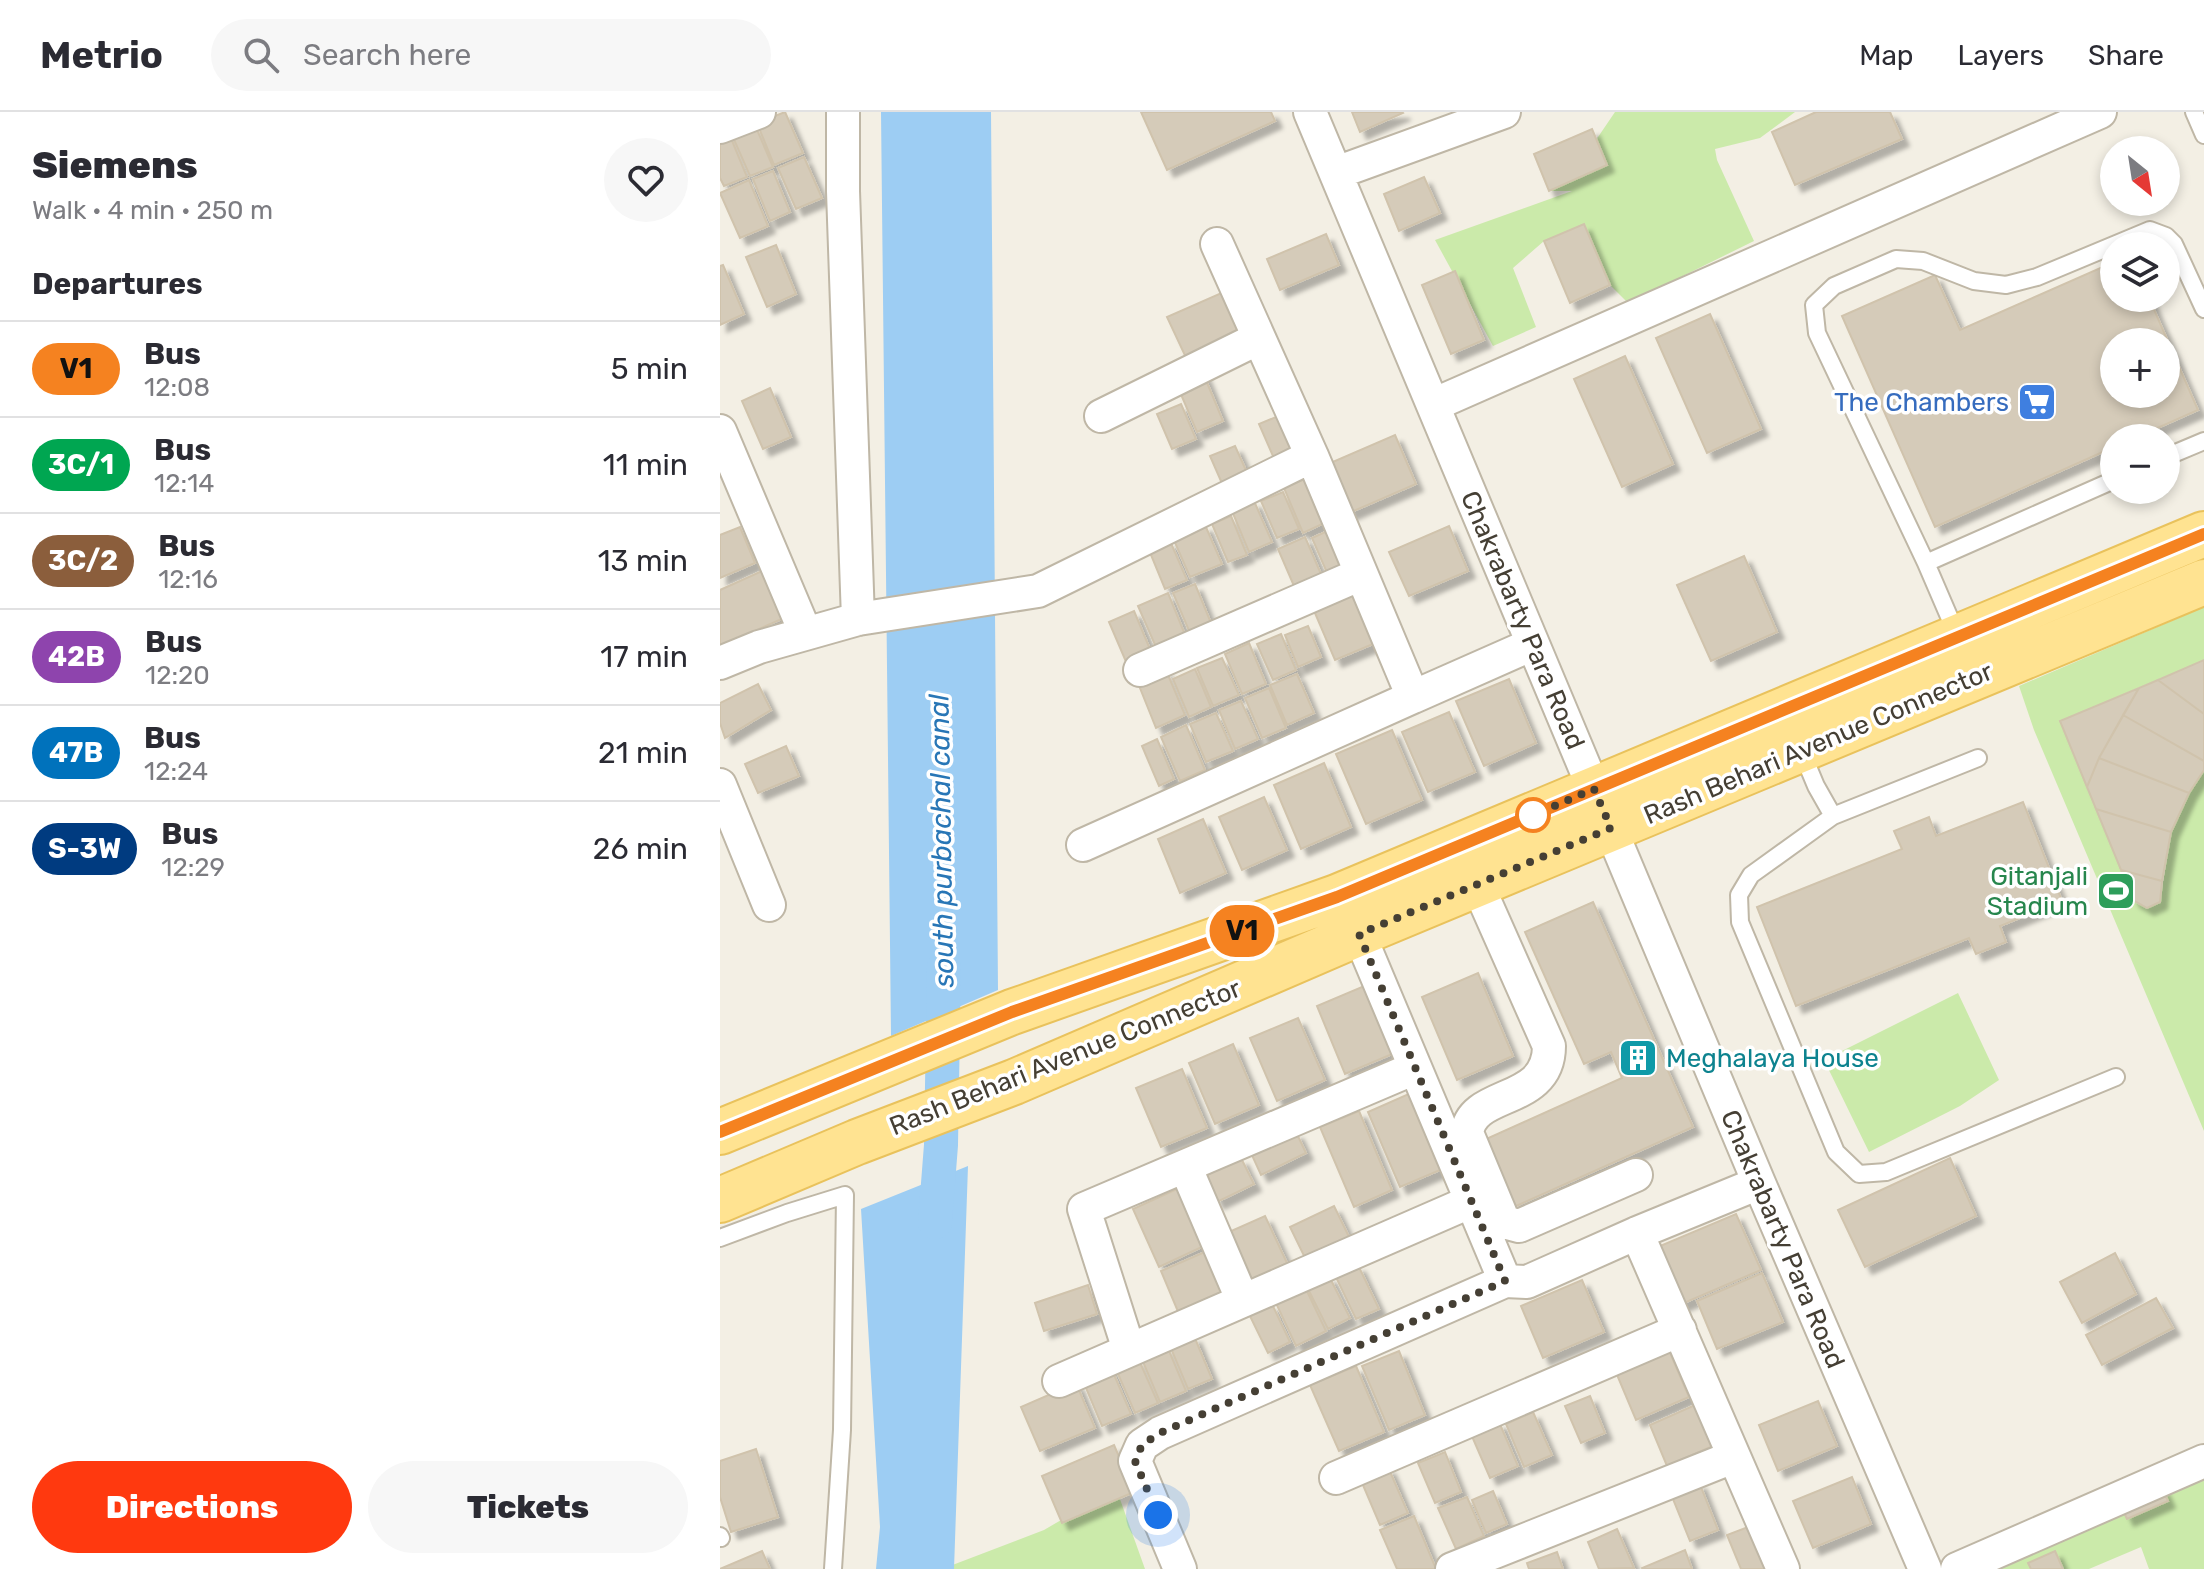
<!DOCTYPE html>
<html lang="en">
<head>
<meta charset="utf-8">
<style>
	:root { --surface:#fff; --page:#f7f7f7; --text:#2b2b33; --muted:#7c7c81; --line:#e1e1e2; --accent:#ff390f }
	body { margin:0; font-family:Rubik,sans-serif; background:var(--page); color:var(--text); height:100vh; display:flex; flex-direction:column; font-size:30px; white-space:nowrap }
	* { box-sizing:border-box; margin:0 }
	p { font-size:26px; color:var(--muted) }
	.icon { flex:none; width:44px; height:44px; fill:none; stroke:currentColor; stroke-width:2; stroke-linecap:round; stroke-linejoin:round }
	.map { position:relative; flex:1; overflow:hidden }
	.details { display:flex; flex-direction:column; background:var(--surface); width:720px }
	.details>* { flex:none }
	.badge { padding:0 16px; border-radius:26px; font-size:28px; line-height:52px }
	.needle { width:52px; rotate:150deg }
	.controls { position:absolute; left:1380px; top:24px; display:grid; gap:16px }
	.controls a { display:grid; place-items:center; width:80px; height:80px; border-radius:50%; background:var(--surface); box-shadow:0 4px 12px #0003; font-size:40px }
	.you { position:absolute; width:40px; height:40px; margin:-20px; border:6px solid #fff; border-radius:50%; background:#1a73e8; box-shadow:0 0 0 12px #1a73e833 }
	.map>.badge { position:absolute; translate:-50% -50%; box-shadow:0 0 0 4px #fff }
	h2 { padding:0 32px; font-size:30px; line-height:72px }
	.round { display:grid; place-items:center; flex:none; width:84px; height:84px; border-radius:42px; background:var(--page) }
	.headline { display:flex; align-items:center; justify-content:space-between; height:136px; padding:0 32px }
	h1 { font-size:38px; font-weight:800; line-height:60px }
	.button { display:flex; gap:16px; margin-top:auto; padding:16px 32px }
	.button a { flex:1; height:92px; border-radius:48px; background:var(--accent); color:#fff; font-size:32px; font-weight:800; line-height:92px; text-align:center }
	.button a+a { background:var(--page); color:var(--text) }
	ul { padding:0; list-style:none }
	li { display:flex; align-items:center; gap:24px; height:96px; padding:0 32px; border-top:2px solid var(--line) }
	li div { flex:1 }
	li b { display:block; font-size:30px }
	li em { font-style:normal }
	li .badge { min-width:88px; font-weight:700; text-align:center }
	header { display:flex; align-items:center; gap:48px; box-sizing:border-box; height:112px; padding:0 40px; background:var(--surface); border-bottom:2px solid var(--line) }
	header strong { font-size:38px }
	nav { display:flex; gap:44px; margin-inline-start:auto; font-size:28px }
	.search { width:560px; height:72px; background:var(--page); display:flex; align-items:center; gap:20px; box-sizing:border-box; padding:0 28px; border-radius:44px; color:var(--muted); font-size:30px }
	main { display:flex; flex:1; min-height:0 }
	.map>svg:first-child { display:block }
	.green { fill:#cbeaaa }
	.water { fill:#9dcdf3 }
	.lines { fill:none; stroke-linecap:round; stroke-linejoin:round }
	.canal { stroke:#9dcdf3; stroke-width:34 }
	.building { fill:#d5cbb9; stroke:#d0c3ac; stroke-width:2; fill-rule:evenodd; filter:url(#shadow) }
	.lane-casing { stroke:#bfb7a6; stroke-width:20 }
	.street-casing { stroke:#bfb7a6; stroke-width:36 }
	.primary-casing { stroke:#e9c25c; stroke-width:48 }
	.lane { stroke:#fff; stroke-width:16 }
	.street { stroke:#fff; stroke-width:32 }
	.primary { stroke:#ffe391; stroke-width:44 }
	.line-casing { stroke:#fff; stroke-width:18 }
	.line { stroke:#f58220; stroke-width:12 }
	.walk { stroke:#453f34; stroke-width:8; stroke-dasharray:0 14.4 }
	.stop-dot { fill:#fff; stroke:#f58220; stroke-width:4 }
	.labels { text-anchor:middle; stroke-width:7; stroke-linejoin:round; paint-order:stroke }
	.shop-label { font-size:26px; fill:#366cbe; stroke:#fff; text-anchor:end }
	.street-label { font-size:26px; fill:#453f34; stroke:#fff }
	.leisure-label { font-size:26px; fill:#27864d; stroke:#fff; text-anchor:end }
	.culture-label { font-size:26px; fill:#0d838f; stroke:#fff; text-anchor:start }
	.water-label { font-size:28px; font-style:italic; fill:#2876b6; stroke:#fff }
</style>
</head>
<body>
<header>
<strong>Metrio</strong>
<div class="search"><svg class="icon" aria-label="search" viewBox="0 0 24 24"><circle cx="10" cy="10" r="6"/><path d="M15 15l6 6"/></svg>Search here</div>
<nav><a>Map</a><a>Layers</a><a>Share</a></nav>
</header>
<main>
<section class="details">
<div class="headline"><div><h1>Siemens</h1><p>Walk · 4 min · 250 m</p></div><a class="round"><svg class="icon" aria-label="heart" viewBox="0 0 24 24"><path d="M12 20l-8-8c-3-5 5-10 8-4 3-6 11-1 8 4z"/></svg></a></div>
<h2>Departures</h2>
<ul>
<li><span class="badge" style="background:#f58220;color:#111">V1</span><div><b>Bus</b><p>12:08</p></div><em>5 min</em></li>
<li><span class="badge" style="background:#00a651;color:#fff">3C/1</span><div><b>Bus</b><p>12:14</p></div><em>11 min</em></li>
<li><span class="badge" style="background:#8b5e3c;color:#fff">3C/2</span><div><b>Bus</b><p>12:16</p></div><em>13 min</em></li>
<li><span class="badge" style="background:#8e44ad;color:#fff">42B</span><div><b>Bus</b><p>12:20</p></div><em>17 min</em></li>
<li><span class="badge" style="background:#0072bc;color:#fff">47B</span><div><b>Bus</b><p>12:24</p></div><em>21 min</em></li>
<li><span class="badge" style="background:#003b80;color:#fff">S-3W</span><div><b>Bus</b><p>12:29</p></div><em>26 min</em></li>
</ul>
<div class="button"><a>Directions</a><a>Tickets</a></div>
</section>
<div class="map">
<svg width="1484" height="1457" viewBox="0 0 1484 1457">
	<defs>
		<filter id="shadow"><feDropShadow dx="7" dy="7" stdDeviation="2" flood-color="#0004"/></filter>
	</defs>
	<rect width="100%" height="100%" fill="#f3efe4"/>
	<!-- green -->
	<path class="green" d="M895 0H1075L1040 26 995 37 997 48 1034 129 908 191 890 173 867 119 824 129 793 156 816 215 773 234 715 128 852 79H829L887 53 876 28Z
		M1484 495V548L1340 609 1413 788 1427 796 1440 790 1451 720 1469 681 1484 658V1019L1314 618 1299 574Z
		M1238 881 1279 968 1240 994 1149 1040 1104 948Z
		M1484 1368V1457H1429L1421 1435 1369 1457H1275Z
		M396 1376 425 1457H222L324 1418Z"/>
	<!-- water -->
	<path class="water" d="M161 0H271L278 878 171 924Z
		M248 1054 234 1457H156L160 1415 141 1097Z"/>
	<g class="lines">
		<!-- canal -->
		<path class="canal" d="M215 1110 221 1033 224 855"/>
	</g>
	<!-- building -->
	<path class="building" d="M65 0 83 41 54 53 37 11Z
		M421 0H551L555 9 447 58Z
		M632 0H682L683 1 640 20Z
		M1096 0H1170L1182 27 1075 73 1052 20Z
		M35 13 53 55 30 64 12 23Z
		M872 17 887 53 829 79 814 42Z
		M8 19 27 65 4 74 0 66V22Z
		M84 45 102 86 76 97 58 56Z
		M53 59 70 100 50 109 33 67Z
		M704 65 720 101 679 119 664 82Z
		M29 68 48 114 20 126 0 81Z
		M864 112 890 173 850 191 824 129Z
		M606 122 619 153 560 178 547 147Z
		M56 133 76 182 47 195 26 145Z
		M1394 150V186H1429L1478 298 1415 326H1394V335L1215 415 1122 204 1215 163 1240 218ZM1394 230H1446V282H1394Z
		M3 153 24 202 0 213V154Z
		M735 159 764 228 731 242 702 173Z
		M506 179 527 225 469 252 447 205Z
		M990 202 1041 317 987 341 936 226Z
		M905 244 953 352 902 375 854 267Z
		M483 261 503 309 477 320 457 273Z
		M50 276 71 325 43 337 22 289Z
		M461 292 476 327 452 337 437 302Z
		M566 301 583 339 556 351 539 312Z
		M675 323 696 372 629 401 608 352Z
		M515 334 529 365 504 376 490 344Z
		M592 364 611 408 583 421 564 376Z
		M563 380 579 417 557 426 541 389Z
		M534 389 552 430 529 440 512 399Z
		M511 404 527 443 508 450 492 412Z
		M485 413 502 452 470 465 453 426Z
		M729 414 748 459 689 484 669 440Z
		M20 415 35 451 0 466V423Z
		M614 416 629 454 608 463 592 426Z
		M585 425 604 469 577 481 558 437Z
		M450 429 467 468 445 477 429 438Z
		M1024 444 1057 520 991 549 957 473Z
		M42 459 64 506 0 534V478Z
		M475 472 491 511 470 521 453 481Z
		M642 473 665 527 615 548 592 494Z
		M448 481 468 530 439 542 418 494Z
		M414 499 432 542 407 552 389 510Z
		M588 514 601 545 578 555 565 523Z
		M561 522 576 558 553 568 537 532Z
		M529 531 546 572 522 582 505 542Z
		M502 546 519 583 493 594 477 556Z
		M1484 548V602L1438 568Z
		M475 557 491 595 469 605 453 567Z
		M446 558 465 603 436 616 418 571Z
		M577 562 594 601 567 613 550 573Z
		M789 567 816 631 764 654 736 589Z
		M1438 568 1484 602V649L1403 603 1419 576Z
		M38 572 51 598 5 626 0 611V591Z
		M549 576 566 616 542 626 525 586Z
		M1419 576 1379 646 1367 675 1340 609Z
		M521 589 538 627 515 637 499 598Z
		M729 600 755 660 708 680 682 620Z
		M496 601 513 639 486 650 470 612Z
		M1403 603 1484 649V658L1469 681 1379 646Z
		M466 613 485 658 460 669 441 625Z
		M672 618 702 688 646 712 616 642Z
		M437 627 454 667 439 674 422 634Z
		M66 634 79 664 38 681 25 652Z
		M1379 646 1469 681 1451 720 1376 697 1367 675Z
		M604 651 631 715 581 737 554 673Z
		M544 685 567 738 522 758 499 705Z
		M1303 690 1342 789 1280 814 1286 830 1256 842 1249 826 1076 894 1037 795 1182 737 1174 719 1209 705 1216 724Z
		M1376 697 1451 720 1442 769 1401 758Z
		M483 707 506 761 460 781 438 727Z
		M1401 758 1442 769 1440 790 1427 796 1413 788Z
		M873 790 973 1015 794 1095 764 1028 902 966 891 940 864 952 805 820Z
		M758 861 793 944 737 968 702 885Z
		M649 872 677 940 625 962 597 894Z
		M578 906 605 968 557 989 530 926Z
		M513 932 539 993 495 1012 469 951Z
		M462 957 487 1016 441 1035 416 976Z
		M700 977 732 1053 680 1075 648 1000Z
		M639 999 672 1078 634 1095 600 1015Z
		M576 1020 586 1041 541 1063 531 1041Z
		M521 1046 534 1072 497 1090 485 1064Z
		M1230 1046 1256 1104 1145 1155 1118 1098Z
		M459 1076 484 1134 439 1155 413 1097Z
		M614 1094 632 1131 588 1152 570 1115Z
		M1016 1102 1041 1158 957 1194 933 1137Z
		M545 1104 567 1151 531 1168 509 1120Z
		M487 1139 506 1182 459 1202 441 1159Z
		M1395 1141 1416 1182 1362 1211 1340 1170Z
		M638 1153 659 1197 636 1207 615 1163Z
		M1042 1161 1063 1210 997 1237 977 1189Z
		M609 1164 630 1206 608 1217 587 1175Z
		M862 1168 884 1220 823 1246 801 1194Z
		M368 1173 377 1202 324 1219 315 1191Z
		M585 1175 606 1219 576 1234 555 1189Z
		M1436 1186 1453 1216 1382 1253 1366 1223Z
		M552 1192 570 1230 548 1241 529 1202Z
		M474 1224 492 1267 468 1277 450 1234Z
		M447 1234 466 1279 440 1290 421 1245Z
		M948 1236 969 1285 916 1308 895 1258Z
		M679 1239 705 1303 669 1318 642 1254Z
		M418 1246 438 1291 415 1301 395 1255Z
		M389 1251 411 1302 382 1314 361 1264Z
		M636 1254 664 1320 619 1339 590 1273Z
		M356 1271 375 1316 320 1339 301 1295Z
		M870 1284 885 1321 861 1331 845 1294Z
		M1098 1289 1117 1334 1058 1359 1039 1313Z
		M975 1293 993 1334 947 1354 930 1313Z
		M813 1300 832 1343 804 1355 786 1312Z
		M779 1310 798 1354 770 1366 751 1322Z
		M394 1333 414 1380 342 1411 322 1364Z
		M36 1337 58 1405 11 1420 0 1385V1349Z
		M725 1340 741 1380 715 1391 698 1351Z
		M668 1355 688 1401 660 1413 640 1366Z
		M1132 1365 1151 1412 1093 1436 1073 1389Z
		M979 1370 998 1418 970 1429 951 1382Z
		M1442 1376 1448 1389 1407 1407 1401 1394Z
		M773 1379 787 1412 766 1421 752 1388Z
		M747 1385 764 1424 736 1437 718 1396Z
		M694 1404 716 1457H677L660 1418Z
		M1028 1415 1045 1457H1021L1007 1423Z
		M897 1417 914 1456 879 1457 868 1430Z
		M965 1438 972 1457H923L922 1456Z
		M42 1439 50 1457H0Z
		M1335 1439 1343 1457H1311L1308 1451Z
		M837 1440 843 1457H809L807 1451Z"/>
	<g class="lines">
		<defs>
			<path id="lane" d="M1474 0 1484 23
				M1446 345 1484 329
				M1206 451 1394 368
				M1237 523 1206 451 1097 221 1094 193 1114 174 1176 147 1203 149 1254 169 1286 173 1317 165 1430 118 1446 124 1454 132 1484 197
				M1081 638 1096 674 1113 704 1258 646
				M1113 704 1031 763 1019 783 1020 810 1116 1040 1139 1062 1166 1060 1396 965
				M0 1126 67 1101 125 1083 122 1318 113 1457
				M0 1424 1 1426"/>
			<path id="street" d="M123 0V79L138 507
				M590 0 1039 1071 1205 1457
				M0 15 39 0
				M616 61 784 0
				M497 132 592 344 693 585 813 532
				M713 293 1380 0
				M381 304 539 226
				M0 319 85 520
				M0 551 39 535 138 507 318 479 592 344
				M420 558 641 462
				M0 673 49 793
				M363 733 693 585
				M758 774 829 934C829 994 752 977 747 1021L784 1110 799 1114 916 1063
				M639 822 785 1169 807 1170 917 1121 1039 1071
				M465 1054 522 1187
				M917 1121 1063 1457
				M409 1238 364 1097 695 956
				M339 1269 752 1089
				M616 1366 960 1218
				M460 1457 415 1349 422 1333 440 1321 785 1169
				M732 1457 1013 1345
				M1237 1457 1484 1349"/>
			<path id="primary" d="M0 1020 292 900 617 785 1484 422
				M0 1088 137 1030 294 970 633 824 1484 470"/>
		</defs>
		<!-- lane casing -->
		<use href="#lane" class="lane-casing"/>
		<!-- street casing -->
		<use href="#street" class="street-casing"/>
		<!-- primary casing -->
		<use href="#primary" class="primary-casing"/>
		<!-- lane -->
		<use href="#lane" class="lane"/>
		<!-- street -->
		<use href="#street" class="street"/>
		<!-- primary -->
		<use href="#primary" class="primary"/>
	</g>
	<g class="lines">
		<defs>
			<path id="line" d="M0 1020 292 900 617 785 1484 422"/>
		</defs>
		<!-- line casing -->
		<use href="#line" class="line-casing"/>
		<!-- line -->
		<use href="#line" class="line"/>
		<!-- walk -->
		<path class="walk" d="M438 1403 415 1349 422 1333 440 1321 785 1169 639 822 891 716 874 677 813 703"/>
	</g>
	<!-- icons -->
	<defs>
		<symbol id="supermarket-square" viewBox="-11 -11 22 22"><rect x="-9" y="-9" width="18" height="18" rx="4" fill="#3f7fe0" stroke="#fff"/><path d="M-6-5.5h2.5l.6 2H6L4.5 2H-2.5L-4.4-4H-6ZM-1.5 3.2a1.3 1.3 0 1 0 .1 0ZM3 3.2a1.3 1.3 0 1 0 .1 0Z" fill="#fff"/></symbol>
		<symbol id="stadium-square" viewBox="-11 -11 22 22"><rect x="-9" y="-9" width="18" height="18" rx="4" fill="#2e9e5b" stroke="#fff"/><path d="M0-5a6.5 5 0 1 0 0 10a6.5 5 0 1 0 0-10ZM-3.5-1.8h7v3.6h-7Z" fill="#fff"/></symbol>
		<symbol id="building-square" viewBox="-11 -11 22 22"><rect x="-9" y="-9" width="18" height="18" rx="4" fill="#0f9aa8" stroke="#fff"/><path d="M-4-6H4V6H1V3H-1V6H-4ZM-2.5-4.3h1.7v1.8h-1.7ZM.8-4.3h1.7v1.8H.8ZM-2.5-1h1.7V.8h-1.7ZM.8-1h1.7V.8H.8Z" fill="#fff"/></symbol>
	</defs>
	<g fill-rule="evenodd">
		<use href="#supermarket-square" x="1295" y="268" width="44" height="44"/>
		<use href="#stadium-square" x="1374" y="757" width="44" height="44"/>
		<use href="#building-square" x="896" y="924" width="44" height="44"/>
	</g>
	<!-- markers -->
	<circle class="stop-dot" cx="813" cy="703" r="16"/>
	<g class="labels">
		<!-- shop labels -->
		<g class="shop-label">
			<text x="1289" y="299">The Chambers</text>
		</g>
		<!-- street labels -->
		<g class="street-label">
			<text transform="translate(803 508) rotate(67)" y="9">Chakrabarty Para Road</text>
			<text transform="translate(1098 631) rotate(-23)" y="9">Rash Behari Avenue Connector</text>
			<text transform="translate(345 945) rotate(-22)" y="9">Rash Behari Avenue Connector</text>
			<text transform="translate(1063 1127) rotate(67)" y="9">Chakrabarty Para Road</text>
		</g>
		<!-- leisure labels -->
		<g class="leisure-label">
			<text x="1368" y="773">Gitanjali<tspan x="1368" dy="30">Stadium</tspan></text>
		</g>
		<!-- culture labels -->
		<g class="culture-label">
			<text x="946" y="955">Meghalaya House</text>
		</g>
		<!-- water labels -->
		<g class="water-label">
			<text transform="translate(221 729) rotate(-91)" y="10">south purbachal canal</text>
		</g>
	</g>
</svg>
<div class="controls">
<a><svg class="needle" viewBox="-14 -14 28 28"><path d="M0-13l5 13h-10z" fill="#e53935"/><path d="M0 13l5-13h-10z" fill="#7c7c81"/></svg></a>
<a><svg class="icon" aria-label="layers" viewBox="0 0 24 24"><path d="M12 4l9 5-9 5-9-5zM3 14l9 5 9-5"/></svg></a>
<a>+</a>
<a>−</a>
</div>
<div class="you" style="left:438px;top:1403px"></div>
<b class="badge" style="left:522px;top:819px;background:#f58220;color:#111">V1</b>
</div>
</main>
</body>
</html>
